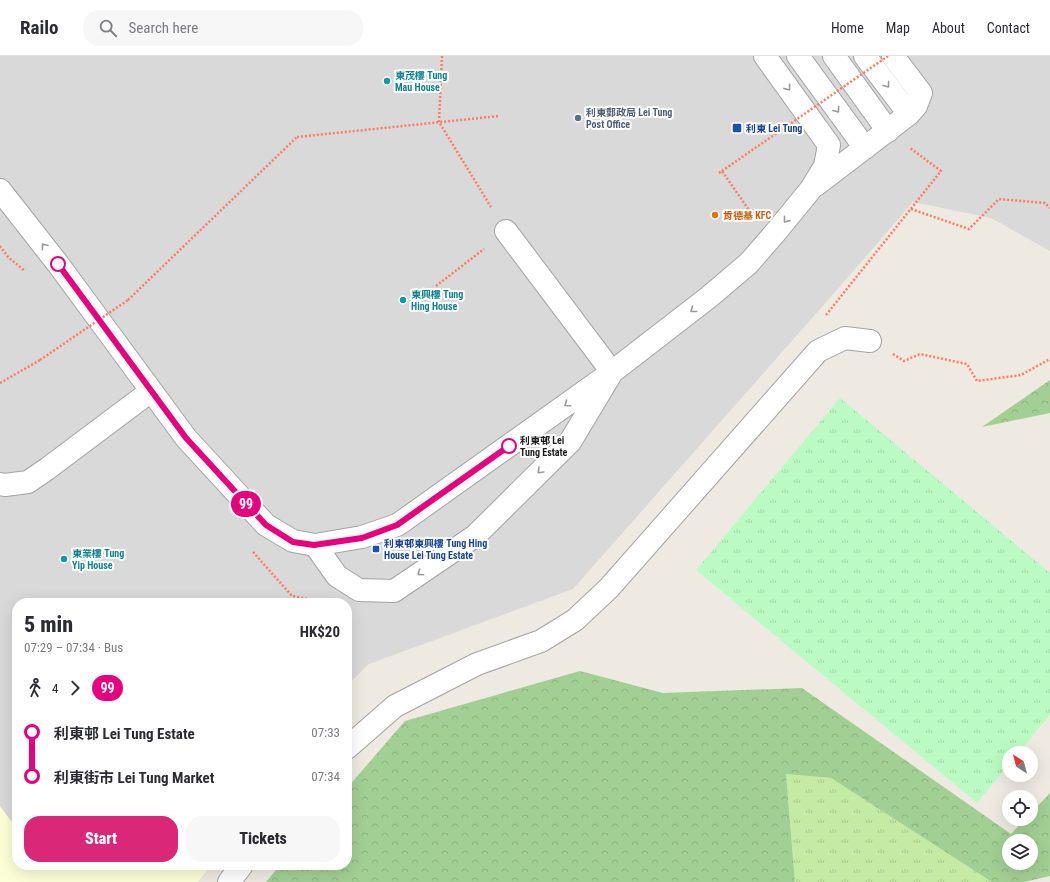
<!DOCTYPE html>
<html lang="en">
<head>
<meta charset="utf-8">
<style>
	:root { --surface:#fff; --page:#f7f7f7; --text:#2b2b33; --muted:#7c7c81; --line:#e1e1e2; --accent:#db2777 }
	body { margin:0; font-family:"Roboto Condensed","Noto Sans TC",sans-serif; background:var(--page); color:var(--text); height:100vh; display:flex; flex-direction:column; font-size:15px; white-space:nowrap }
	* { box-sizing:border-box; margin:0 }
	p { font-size:13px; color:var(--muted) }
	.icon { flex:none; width:22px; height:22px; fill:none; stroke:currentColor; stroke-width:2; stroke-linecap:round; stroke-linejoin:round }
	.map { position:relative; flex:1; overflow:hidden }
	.sheet { position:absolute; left:12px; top:542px; width:340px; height:272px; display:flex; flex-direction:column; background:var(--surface); border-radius:16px; box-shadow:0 4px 16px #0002 }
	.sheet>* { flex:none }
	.badge { padding:0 8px; border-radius:13px; font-size:14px; line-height:26px }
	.needle { width:26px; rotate:324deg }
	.fabs { position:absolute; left:1002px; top:690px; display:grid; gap:8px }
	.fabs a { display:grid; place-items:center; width:36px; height:36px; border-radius:50%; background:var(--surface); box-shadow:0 4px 16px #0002; font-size:20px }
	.map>.badge { position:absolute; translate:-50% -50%; box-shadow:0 0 0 2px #fff }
	.legs { display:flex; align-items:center; gap:6px; height:44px; padding:0 12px; font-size:13px }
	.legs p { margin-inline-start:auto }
	.summary { display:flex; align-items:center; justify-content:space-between; height:68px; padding:0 12px }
	h1 { font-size:22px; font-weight:800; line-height:30px }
	.primary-button { display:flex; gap:8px; margin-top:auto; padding:8px 12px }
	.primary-button a { flex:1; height:46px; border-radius:16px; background:var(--accent); color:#fff; font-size:16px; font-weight:800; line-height:46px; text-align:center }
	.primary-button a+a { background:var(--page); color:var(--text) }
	ul { padding:0 12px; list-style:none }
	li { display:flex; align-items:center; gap:14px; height:44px; font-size:15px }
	li i { display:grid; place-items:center; width:6px; height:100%; margin:0 5px; background:currentColor }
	li i::after { content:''; width:10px; height:10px; margin:-5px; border:3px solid; border-radius:50%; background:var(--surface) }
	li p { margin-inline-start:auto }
	li:first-child i { background:linear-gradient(#0000 50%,currentColor 0) }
	li:last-child i { background:linear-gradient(currentColor 50%,#0000 0) }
	header { display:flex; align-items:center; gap:24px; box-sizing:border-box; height:56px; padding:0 20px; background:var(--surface); border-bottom:1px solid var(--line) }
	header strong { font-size:19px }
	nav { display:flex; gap:22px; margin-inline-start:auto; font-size:14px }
	.search { width:280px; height:36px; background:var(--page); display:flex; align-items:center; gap:10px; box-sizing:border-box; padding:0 14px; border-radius:16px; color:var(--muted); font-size:15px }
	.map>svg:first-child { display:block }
	.residential { fill:#dad9d9 }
	.education { fill:#fdffd9 }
	.grass { fill:url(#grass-tufts) }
	.forest { fill:url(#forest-crowns); fill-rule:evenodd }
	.park { fill:url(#park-tufts) }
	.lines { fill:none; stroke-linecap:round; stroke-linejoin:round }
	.minor-casing { stroke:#a3a3a3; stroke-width:24 }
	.path { stroke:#fe7a62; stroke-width:2.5; stroke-dasharray:2 2; stroke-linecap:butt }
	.minor { stroke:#fff; stroke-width:22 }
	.path-bridge { stroke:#fe7a62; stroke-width:2.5; stroke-dasharray:2 2; stroke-linecap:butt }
	.oneway { stroke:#999 }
	.line-1-casing { stroke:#fff; stroke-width:9 }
	.line-1 { stroke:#e6007e; stroke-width:6 }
	.culture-dot { fill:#0f9aa8; stroke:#fff; stroke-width:1.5 }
	.service-dot { fill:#5c6f8a; stroke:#fff; stroke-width:1.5 }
	.transit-dot { fill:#1a4fb4; stroke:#fff; stroke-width:1.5 }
	.food-dot { fill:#e8710a; stroke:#fff; stroke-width:1.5 }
	.stop-1-dot { fill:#fff; stroke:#e6007e; stroke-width:2 }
	.labels { text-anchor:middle; stroke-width:4; stroke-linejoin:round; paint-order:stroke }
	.culture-label { font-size:10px; font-weight:bold; fill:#0d838f; stroke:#fff; text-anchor:start }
	.service-label { font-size:10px; font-weight:bold; fill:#4e5e75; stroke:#fff; text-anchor:start }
	.transit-label { font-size:10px; font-weight:bold; fill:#164399; stroke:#fff; text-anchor:start }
	.food-label { font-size:10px; font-weight:bold; fill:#c56008; stroke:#fff; text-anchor:start }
	.stop-label { font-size:10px; font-weight:bold; fill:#1c1c1c; stroke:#fff; text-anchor:start }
</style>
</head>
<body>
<header>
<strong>Railo</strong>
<div class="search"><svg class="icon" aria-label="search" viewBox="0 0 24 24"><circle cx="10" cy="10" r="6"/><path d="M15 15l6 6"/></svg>Search here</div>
<nav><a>Home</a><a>Map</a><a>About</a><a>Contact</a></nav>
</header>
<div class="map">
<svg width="1050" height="826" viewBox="0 0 1050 826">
	<defs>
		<pattern id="grass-tufts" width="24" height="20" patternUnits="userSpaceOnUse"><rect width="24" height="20" fill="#c3eba4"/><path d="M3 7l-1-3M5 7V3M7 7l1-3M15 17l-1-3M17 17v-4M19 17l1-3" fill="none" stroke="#a7c98d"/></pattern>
		<pattern id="forest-crowns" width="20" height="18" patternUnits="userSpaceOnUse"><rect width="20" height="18" fill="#a2cf94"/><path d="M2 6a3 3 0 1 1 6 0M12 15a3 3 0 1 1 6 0" fill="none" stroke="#8bb17f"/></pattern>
		<pattern id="park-tufts" width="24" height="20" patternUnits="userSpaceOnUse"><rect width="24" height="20" fill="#bbfbc3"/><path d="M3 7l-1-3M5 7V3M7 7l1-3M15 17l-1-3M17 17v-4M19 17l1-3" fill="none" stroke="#a0d7a7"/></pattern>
	</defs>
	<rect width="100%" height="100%" fill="#eeeae1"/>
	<!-- residential -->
	<path class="residential" d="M0 0H1050V195L991 162 913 146 843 227 573 533 369 608 347 629V547H17V809L0 826Z"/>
	<!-- education -->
	<path class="education" d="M0 750 11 765 17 767V809H211L198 826H0Z"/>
	<!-- grass -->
	<path class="grass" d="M786 718 831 722 992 826H795Z"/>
	<!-- forest -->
	<path class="forest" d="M1050 324V357L982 371Z
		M580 615 663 637 802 632 1011 778 1025 763H1031V757L1050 737V820L1024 826H992L831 722 786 718 795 826H266L280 809H347V732L405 665ZM1009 785H1031V807H1009Z"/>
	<!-- park -->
	<path class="park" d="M840 342 1050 517V659L1018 697H1009V708L977 747 696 514Z"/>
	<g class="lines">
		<defs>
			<path id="minor" d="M798 0 865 92
				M834 0 888 75
				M865 0 909 58
				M816 129 909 58 916 50 921 37 893 0
				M0 134 58 208 186 382 266 469 293 485 315 489 362 481 397 469 403 465 612 316 709 241 749 207 775 177 811 133 825 110 829 89 765 0
				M0 428 5 429 28 426 47 413 151 335
				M315 489 337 520 359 534 394 535 475 480 570 386 612 316 506 175
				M347 692 395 650 477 608 541 585 575 564 609 532 818 295 845 282 870 285
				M229 826 242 809"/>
		</defs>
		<!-- minor casing -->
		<use href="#minor" class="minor-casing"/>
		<!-- path -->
		<path class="path" d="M442 0 439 66 491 151
			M719 117 722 115 753 160
			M911 153 969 173 999 143 1045 147 1050 152
			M0 190 8 201 25 215
			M436 230 484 193
			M128 244 297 81
			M826 259 941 115 910 92
			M893 298 904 305 920 298 967 308 977 325 1021 319 1050 303
			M0 327 40 304
			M253 496 292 540 324 546"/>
		<!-- minor -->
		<use href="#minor" class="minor"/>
		<!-- path-bridge -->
		<path class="path-bridge" d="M297 81 499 60
			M722 115 888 0
			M40 304 128 244"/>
	</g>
	<!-- one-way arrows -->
	<defs><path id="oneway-chevron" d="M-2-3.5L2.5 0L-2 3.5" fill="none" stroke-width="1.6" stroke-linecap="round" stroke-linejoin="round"/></defs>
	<g class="oneway">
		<use href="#oneway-chevron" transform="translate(887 29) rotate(53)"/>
		<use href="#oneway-chevron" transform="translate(788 32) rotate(54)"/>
		<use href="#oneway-chevron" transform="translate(837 54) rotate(54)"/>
		<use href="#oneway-chevron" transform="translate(786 164) rotate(129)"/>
		<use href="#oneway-chevron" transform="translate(44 190) rotate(-128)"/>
		<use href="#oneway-chevron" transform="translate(693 254) rotate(142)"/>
		<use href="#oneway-chevron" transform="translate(567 348) rotate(145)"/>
		<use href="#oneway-chevron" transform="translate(540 415) rotate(135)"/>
		<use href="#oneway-chevron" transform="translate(420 517) rotate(146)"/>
	</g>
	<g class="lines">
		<defs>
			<path id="line-1" d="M58 208 186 382 266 469 293 486 314 489 362 482 397 469 509 390"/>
		</defs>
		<!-- line-1 casing -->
		<use href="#line-1" class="line-1-casing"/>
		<!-- line-1 -->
		<use href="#line-1" class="line-1"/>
	</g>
	<!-- markers -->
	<g class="culture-dot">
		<circle cx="387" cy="25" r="4"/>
		<circle cx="403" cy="244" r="4"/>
		<circle cx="64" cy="503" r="4"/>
	</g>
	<circle class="service-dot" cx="578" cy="62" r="4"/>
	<g class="transit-dot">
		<rect x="732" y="67" width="10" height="10" rx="2"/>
		<rect x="372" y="489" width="8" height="8" rx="2"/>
	</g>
	<circle class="food-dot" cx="715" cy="159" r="4"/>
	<g class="stop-1-dot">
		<circle cx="58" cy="208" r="7"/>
		<circle cx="509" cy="390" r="7"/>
	</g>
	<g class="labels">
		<!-- culture labels -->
		<g class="culture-label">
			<text x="395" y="23">東茂樓 Tung<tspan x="395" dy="12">Mau House</tspan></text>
			<text x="411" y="242">東興樓 Tung<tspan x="411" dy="12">Hing House</tspan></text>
			<text x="72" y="501">東業樓 Tung<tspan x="72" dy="12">Yip House</tspan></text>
		</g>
		<!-- service labels -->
		<g class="service-label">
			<text x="586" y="60">利東郵政局 Lei Tung<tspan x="586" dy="12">Post Office</tspan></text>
		</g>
		<!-- transit labels -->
		<g class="transit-label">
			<text x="746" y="76">利東 Lei Tung</text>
			<text x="384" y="491">利東邨東興樓 Tung Hing<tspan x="384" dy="12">House Lei Tung Estate</tspan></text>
		</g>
		<!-- food labels -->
		<g class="food-label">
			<text x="723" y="163">肯德基 KFC</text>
		</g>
		<!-- stop labels -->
		<g class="stop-label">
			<text x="520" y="388">利東邨 Lei<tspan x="520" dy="12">Tung Estate</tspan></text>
		</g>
	</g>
</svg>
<div class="fabs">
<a><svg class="needle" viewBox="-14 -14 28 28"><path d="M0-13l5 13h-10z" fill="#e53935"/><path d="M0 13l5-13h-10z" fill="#7c7c81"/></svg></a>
<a><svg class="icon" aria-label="locate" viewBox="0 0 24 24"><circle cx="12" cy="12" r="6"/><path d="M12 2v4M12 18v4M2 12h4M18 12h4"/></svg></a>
<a><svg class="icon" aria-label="layers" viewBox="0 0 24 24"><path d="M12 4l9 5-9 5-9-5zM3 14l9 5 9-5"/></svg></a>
</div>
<b class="badge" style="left:246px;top:448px;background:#e6007e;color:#fff">99</b>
<section class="sheet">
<div class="summary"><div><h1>5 min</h1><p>07:29 – 07:34 · Bus</p></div><b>HK$20</b></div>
<div class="legs"><svg class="icon" aria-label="walk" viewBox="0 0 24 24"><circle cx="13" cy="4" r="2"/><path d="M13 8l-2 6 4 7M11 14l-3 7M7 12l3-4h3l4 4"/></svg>4<svg class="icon" aria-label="forward" viewBox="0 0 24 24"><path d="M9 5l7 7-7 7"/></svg><b class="badge" style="background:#e6007e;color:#fff">99</b></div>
<ul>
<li><i style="color:#e6007e"></i><b>利東邨 Lei Tung Estate</b><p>07:33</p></li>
<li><i style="color:#e6007e"></i><b>利東街市 Lei Tung Market</b><p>07:34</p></li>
</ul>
<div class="primary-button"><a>Start</a><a>Tickets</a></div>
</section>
</div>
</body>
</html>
